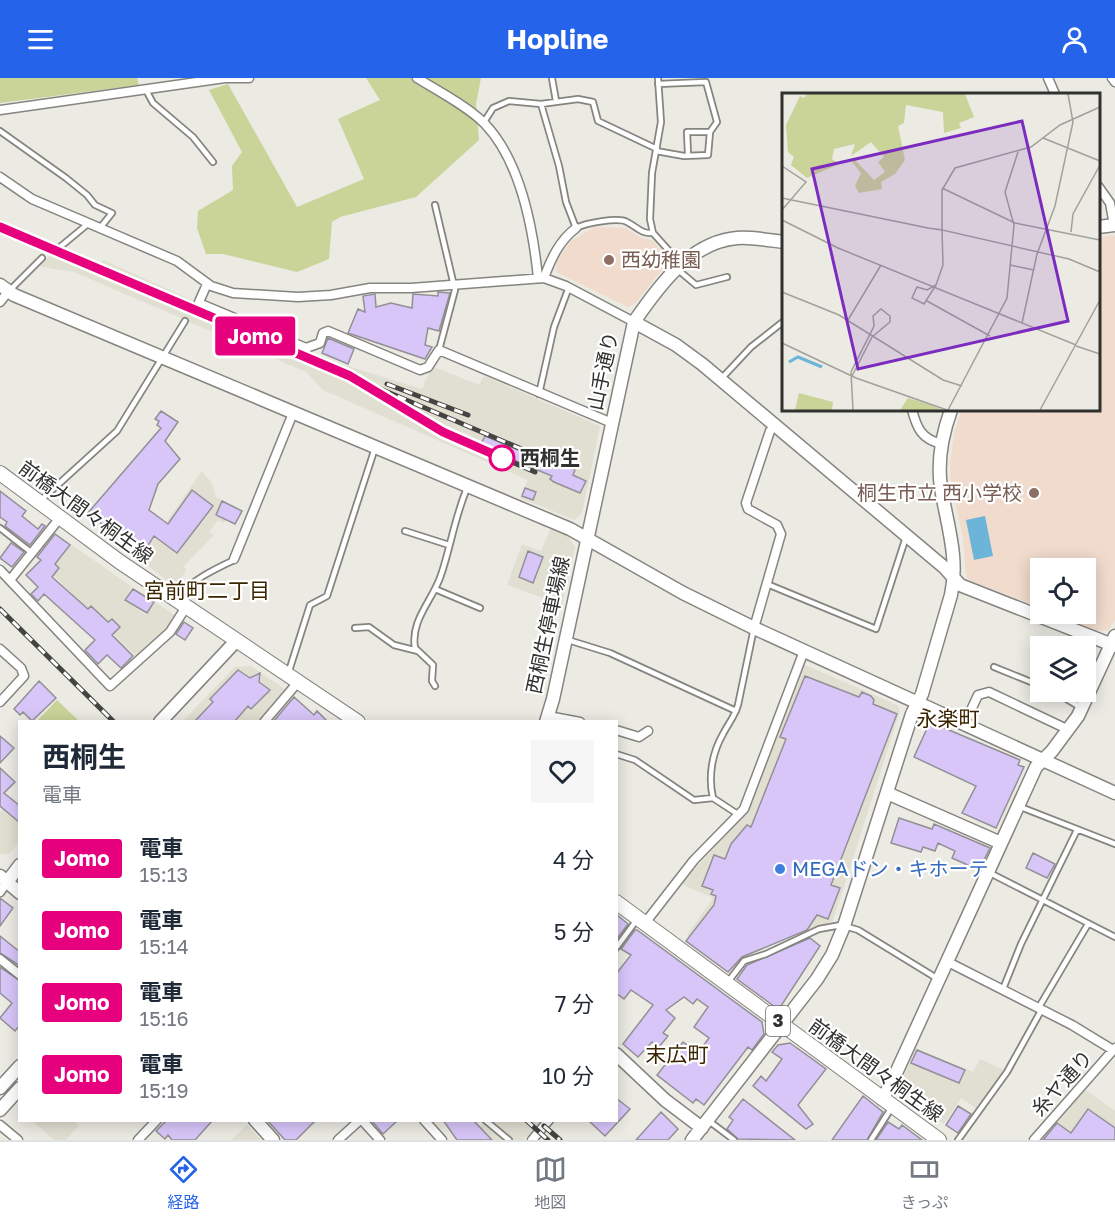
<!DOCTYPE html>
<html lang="ja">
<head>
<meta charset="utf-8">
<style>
	:root { --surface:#fff; --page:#f6f6f7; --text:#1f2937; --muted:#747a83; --line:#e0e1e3; --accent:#2563eb }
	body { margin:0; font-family:"Golos Text","Noto Sans JP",sans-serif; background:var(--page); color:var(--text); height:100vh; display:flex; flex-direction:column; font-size:22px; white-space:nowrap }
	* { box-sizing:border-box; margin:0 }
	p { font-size:20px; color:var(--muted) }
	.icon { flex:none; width:33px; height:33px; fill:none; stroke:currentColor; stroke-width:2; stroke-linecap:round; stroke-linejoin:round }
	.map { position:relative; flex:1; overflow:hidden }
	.drawer { position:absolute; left:18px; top:642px; width:600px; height:402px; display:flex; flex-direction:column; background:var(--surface); border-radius:0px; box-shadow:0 3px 15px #0003 }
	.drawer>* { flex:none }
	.badge { padding:0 12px; border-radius:4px; font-size:21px; line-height:39px }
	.controls { position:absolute; left:1030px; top:480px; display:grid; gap:12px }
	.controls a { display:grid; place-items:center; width:66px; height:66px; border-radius:0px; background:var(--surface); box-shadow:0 3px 15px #0003; font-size:30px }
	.map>.badge { position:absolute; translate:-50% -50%; box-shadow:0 0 0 3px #fff }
	.round { display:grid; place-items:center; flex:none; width:63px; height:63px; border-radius:0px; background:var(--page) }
	.overview { display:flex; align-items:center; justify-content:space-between; height:102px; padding:0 24px }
	h1 { font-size:28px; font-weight:700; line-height:45px }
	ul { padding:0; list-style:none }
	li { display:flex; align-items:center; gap:18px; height:72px; padding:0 24px }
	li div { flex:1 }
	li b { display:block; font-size:22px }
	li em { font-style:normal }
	li .badge { min-width:66px; font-weight:700; text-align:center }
	header { display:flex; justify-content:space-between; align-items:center; height:78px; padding:0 24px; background:var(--accent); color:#fff; font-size:27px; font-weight:700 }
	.tabs { display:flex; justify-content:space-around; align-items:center; height:84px; border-top:2px solid var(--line); background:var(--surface); font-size:16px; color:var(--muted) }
	.tabs a { display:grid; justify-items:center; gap:3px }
	.tabs .on { color:var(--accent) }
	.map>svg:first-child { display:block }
	.built { fill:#e1dfd2 }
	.education { fill:#f0dbcd }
	.green { fill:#cad398 }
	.water { fill:#6cb5d9 }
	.building { fill:#d8c6f9; stroke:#929096; stroke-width:1.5 }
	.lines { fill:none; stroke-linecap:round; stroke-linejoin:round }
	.lane-casing { stroke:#85847f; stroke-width:8 }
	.street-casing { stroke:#85847f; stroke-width:11 }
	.secondary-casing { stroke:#85847f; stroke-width:15 }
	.primary-casing { stroke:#85847f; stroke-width:16 }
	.lane { stroke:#fff; stroke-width:4.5 }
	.street { stroke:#fff; stroke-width:8 }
	.secondary { stroke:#fff; stroke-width:12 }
	.primary { stroke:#fff; stroke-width:14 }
	.rail-casing { stroke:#444441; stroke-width:5 }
	.rail { stroke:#fff; stroke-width:3; stroke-dasharray:9; stroke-linecap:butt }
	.line-casing { stroke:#fff; stroke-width:14 }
	.line { stroke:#e6007e; stroke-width:9 }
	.education-dot { fill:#8d6e63; stroke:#fff; stroke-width:2 }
	.stop-dot { fill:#fff; stroke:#e6007e; stroke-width:3 }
	.shop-dot { fill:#3f7fe0; stroke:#fff; stroke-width:2 }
	.labels { text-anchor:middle; stroke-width:4.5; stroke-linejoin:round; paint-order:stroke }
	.shield { fill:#fff; stroke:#6f6f6d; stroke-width:1.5 }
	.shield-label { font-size:18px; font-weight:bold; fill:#31312f }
	.education-label { font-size:20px; fill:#785e54; stroke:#fff; text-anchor:start }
	.street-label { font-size:20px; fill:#31312f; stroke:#fff }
	.stop-label { font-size:20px; font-weight:bold; fill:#31312f; stroke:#fff; text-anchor:start }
	.shop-label { font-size:20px; fill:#366cbe; stroke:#fff; text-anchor:start }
	.neighbourhood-label { font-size:21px; fill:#3b2500; stroke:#fff }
	.inset-river { fill:none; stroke:#6cb5d9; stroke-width:3 }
	.inset-road { fill:none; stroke:#a1a09b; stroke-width:1.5 }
	.view { fill:#7b2cbf; fill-opacity:0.15; stroke:#7b2cbf; stroke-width:3 }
	.inset-edge { fill:none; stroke:#31312f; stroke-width:3 }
</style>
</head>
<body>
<header><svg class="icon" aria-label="menu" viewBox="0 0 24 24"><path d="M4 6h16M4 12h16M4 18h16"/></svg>Hopline<svg class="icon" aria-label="person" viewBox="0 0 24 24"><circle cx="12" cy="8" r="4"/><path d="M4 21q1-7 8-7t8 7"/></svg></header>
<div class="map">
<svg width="1115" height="1062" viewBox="0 0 1115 1062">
	<rect width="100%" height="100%" fill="#ebeae3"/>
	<!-- built -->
	<path class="built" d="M0 141 99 186 103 182 194 223 193 227 312 277 422 311 432 288 479 307 484 298 600 348 582 435 575 442 520 420 528 402 323 312 306 294 74 194 42 189 39 187 50 178 0 155Z
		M202 393 212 405 216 419 242 433 235 446 226 442 224 445 218 442 209 454 214 457 184 488 186 492 176 509 140 482Z
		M551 450 567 457 575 469 562 527 507 507 522 466 541 473Z
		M55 455 132 509 124 522 146 537 155 524 176 538 166 552 137 579 35 479Z
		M803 586 897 627 900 633 833 843 801 856 743 833 713 876 687 857 713 820 681 806 749 732Z
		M251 588 286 612 257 643 182 644 235 589Z
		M12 719 19 727V764L9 776H0V734Z
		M915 970 973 994 980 981 1004 992 987 1021 980 1024 976 1030 961 1020 944 1046 898 1013Z
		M1084 1011 1115 1033V1062H1040Z
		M32 1043H74L79 1047 66 1062H54Z
		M492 1043H543L523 1062H515Z
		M484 1045 505 1062H492L480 1049Z
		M247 1047 261 1062H231Z"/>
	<!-- education -->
	<path class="education" d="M595 149 626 150 641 160 652 162 669 182 636 225 628 229 556 194 557 183 571 163Z
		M1115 157V542L1108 552 1098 553 1054 536H1086V490H1041V530L971 503 966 498 963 460 951 406 950 385 955 352 962 332H1098L1099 159Z"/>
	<!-- green -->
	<path class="green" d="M0 0H137L139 7 0 25Z
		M366 0H481L476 26 479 62 416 119 340 139 332 144 329 181 297 194 223 176H206L197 150 198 133 233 112 232 88 242 74 209 12 228 6 297 129 364 101 338 41 380 22Z
		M57 622 79 643H37Z"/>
	<!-- water -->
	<path class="water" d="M985 438 993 478 974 482 966 442Z"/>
	<!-- building -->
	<path class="building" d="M438 214 450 215 439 253 428 250 425 267 432 269 425 281 348 255 358 231 365 234 363 218 375 216 376 229 391 225 412 230 413 216 438 218Z
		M328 260 354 271 348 286 322 275Z
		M161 333 178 344 165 363 180 381 158 406 149 432 168 446 192 412 213 428 177 475 154 458 144 474 87 436 161 350 157 347 159 343 155 341Z
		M485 358 556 388 561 380 574 385 571 390 575 392 573 397 586 403 580 415 554 404 550 401 552 398 480 368Z
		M525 410 536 414 533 422 522 418Z
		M0 413 26 433 22 438 38 451 42 446 45 448 30 467 5 448 7 444 0 439Z
		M222 423 242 433 235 446 216 437Z
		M55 456 70 467 55 486 59 490 52 499 88 531 91 528 108 544 112 541 120 549 112 557 133 578 121 590 107 577 98 586 85 572 95 562 44 516 38 523 31 516 38 509 26 497 41 482 37 479Z
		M11 465 24 474 12 489 0 480Z
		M528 473 543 479 533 505 519 499Z
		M133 511 154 524 147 535 125 522Z
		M184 544 193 550 185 562 176 556Z
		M238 592 250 600 260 595 259 604 270 612 251 631 248 628 234 644H194L213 624 210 621Z
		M805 598 859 619 862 614 871 618 874 622 873 626 897 636 831 807 840 810 828 841 817 837 807 852 742 879 728 894 686 863 714 827 716 818 711 816 713 812 702 808 714 777 725 781 731 766 747 747 751 749 786 661 780 659Z
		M39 603 56 620 32 643 23 634 20 637 14 631Z
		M294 619 314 637 317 633 328 644H273Z
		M930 644 1020 682 1018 687 1024 689 996 750 962 735 976 708 914 679Z
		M0 658 14 670 0 685Z
		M0 690 15 704 4 715 20 728V745L0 728Z
		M899 740 932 751 934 746 990 770 979 792 952 780 955 773 938 765 935 773 923 769 921 774 891 765Z
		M1033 775 1055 786 1047 800 1026 790Z
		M0 820 13 830 0 848Z
		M616 836 628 846 616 862Z
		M635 852H637L762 944 764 956 752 972 748 969 704 1027 696 1021 693 1025 657 997 683 964 698 975 709 960 694 949 708 929 697 921 693 926 684 919 666 932 675 940 663 955 668 958 659 969 652 964 638 979 623 966 653 927 631 912 624 921 616 915V896L631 877 621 871Z
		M0 858 20 874V888L0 875Z
		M810 860 820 868 781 928 775 929 737 901 747 887Z
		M0 889 20 903V947L15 953 0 940 12 925 0 915Z
		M790 965 826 991 798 1027 813 1046 806 1051 753 1008 761 998 766 1003 782 981 772 974 778 967Z
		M917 972 965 992 959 1005 911 985Z
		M863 1018 883 1034 867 1062H832Z
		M616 1020 630 1031 605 1058 588 1042H616Z
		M743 1021 795 1062 738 1061 727 1051 733 1042 729 1039Z
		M958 1028 971 1036 958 1055 946 1047Z
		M1088 1031 1115 1050V1062H1043L1057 1045 1071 1055Z
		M661 1034 678 1051 668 1062H636Z
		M167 1042H213L195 1062H172L168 1057 165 1061 156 1053Z
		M267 1042H316L296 1062H285Z
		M371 1042H398L383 1056Z
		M443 1042H473L492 1062H457Z
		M888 1044 899 1051 902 1047 922 1062H876Z"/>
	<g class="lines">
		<defs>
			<path id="lane" d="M552 0 556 23
				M658 0 661 44 652 95 650 141 653 155 681 186
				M146 12 153 25 193 59 213 84
				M541 26 559 88 566 124 576 150C586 145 618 139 627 144 637 149 641 156 653 155
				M484 44 493 30 509 23 541 26 578 21 593 24 598 43 657 71
				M0 53 66 100 87 117 95 127 112 135 100 150
				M656 73 684 78 708 77 710 54 717 44 706 4 658 6
				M688 76 687 54H710
				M435 127 455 212 439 272
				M60 169 89 145
				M677 191 696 207 727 199
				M10 212 42 180
				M721 301 751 269 784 243
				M539 316 554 249 569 209
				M40 423 117 353 185 243
				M0 450 32 475
				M405 453 449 467
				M767 506 876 551 906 459
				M435 511 480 530
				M178 520C189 503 217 490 234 482
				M355 550 369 549 394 567 418 573
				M568 562 610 575 736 633
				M994 589 1041 608
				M289 593 310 527 327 518 375 370
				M435 608 432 603 433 587 415 570C410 542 433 522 441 497 451 468 455 437 468 408
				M1055 614 1080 629
				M616 676 635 682 694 722 713 720
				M1018 728 1115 766
				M739 737 713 720C708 699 712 675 723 656 728 646 735 638 738 627L754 550
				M988 794 1115 859
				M616 870 636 843
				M727 905 744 883 766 876 819 851 841 847 858 852 938 901
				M1003 911 1021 866 1077 752
				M1039 929 1088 846
				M485 1042 509 1062
				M709 1043 734 1062
				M871 1062 892 1029
				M958 1062 1007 994 1042 931"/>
			<path id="street" d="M417 0C437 12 470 30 485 46 521 84 533 150 538 200
				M1048 0 1055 16
				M1112 0 1115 4
				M0 32 225 0H249
				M0 99 32 121 177 183 211 208 233 215 298 219 331 217 370 210H411L544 200 566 208 634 244
				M1098 108 1110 125 1114 147
				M544 200C551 181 559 163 576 150
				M207 206 199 224 201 226 306 270 320 265 323 255 328 253 420 292 428 289 439 272 612 345
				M0 224 8 214
				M912 332C917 350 921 361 942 366
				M234 481 293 335
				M0 492 110 608 170 554 186 529
				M10 502 59 441
				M754 550 781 456 777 447 748 431 746 425 770 353 775 347
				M0 571 21 590 24 598 0 624
				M548 638 580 644
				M264 644 299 603
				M965 645 978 617 989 614 1069 652
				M616 652 639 659 648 653
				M0 814 7 804
				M645 845 694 782 744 731 804 573
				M0 881 20 897
				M946 883 1072 947 1113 972
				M362 1042 380 1062
				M424 1042 442 1062
				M0 1047 18 1062
				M138 1062 157 1042
				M338 1062 360 1042
				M532 1062 549 1042
				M1034 1062 1115 970"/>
			<path id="secondary" d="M1098 149 1115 147
				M0 207 14 217 570 451 683 515 754 550 1115 715
				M634 244 676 267 702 286 945 490 960 507 1115 568
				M160 644 236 563
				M546 644 553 621 634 244C658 209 690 164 737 160 752 159 768 162 784 164
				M887 715 1001 765
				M0 798 20 815
				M7 804 20 787
				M616 976 665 1022 702 1050
				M0 1010 20 988
				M882 1021 891 1006 1036 689 1052 673 1078 638 1115 558
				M0 1032 20 1010
				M255 1042 273 1062
				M692 1062 817 901 832 877 844 848 912 636 922 616 951 517C959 480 947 446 941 410 937 383 942 357 951 332"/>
			<path id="primary" d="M0 395 120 484 358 644
				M616 824 939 1062"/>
		</defs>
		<!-- lane casing -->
		<use href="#lane" class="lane-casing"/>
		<!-- street casing -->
		<use href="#street" class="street-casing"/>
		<!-- secondary casing -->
		<use href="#secondary" class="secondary-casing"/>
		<!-- primary casing -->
		<use href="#primary" class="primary-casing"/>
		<!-- lane -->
		<use href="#lane" class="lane"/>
		<!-- street -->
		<use href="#street" class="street"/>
		<!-- secondary -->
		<use href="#secondary" class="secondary"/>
		<!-- primary -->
		<use href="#primary" class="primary"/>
		<defs>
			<path id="rail" d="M0 149 545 381
				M387 306 468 337
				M394 323 443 354 535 394
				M0 531 114 644
				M526 1042 548 1062
				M544 1048 560 1062"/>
		</defs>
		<!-- rail casing -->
		<use href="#rail" class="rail-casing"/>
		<!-- rail -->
		<use href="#rail" class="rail"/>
	</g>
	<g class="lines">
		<defs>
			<path id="line" d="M0 149 350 298 443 354 502 380"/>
		</defs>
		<!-- line casing -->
		<use href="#line" class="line-casing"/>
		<!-- line -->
		<use href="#line" class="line"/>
	</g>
	<!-- markers -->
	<g class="education-dot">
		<circle cx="609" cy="182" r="6"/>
		<circle cx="1034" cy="415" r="6"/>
	</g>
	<circle class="stop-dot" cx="502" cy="380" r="12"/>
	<circle class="shop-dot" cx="780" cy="791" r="6"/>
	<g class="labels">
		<!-- shield labels -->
		<rect class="shield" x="766" y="928" width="24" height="30" rx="4.5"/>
		<g class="shield-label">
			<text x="778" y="949">3</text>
		</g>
		<!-- education labels -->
		<g class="education-label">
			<text x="621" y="189">西幼稚園</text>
			<text x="1022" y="422" text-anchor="end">桐生市立 西小学校</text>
		</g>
		<!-- street labels -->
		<g class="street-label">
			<text transform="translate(603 293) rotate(-78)" y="7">山手通り</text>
			<text transform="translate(86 434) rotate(36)" y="7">前橋大間々桐生線</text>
			<text transform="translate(548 547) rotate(-78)" y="7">西桐生停車場線</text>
			<text transform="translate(876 992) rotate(36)" y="7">前橋大間々桐生線</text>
			<text transform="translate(1062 1005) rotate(-48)" y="7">糸ヤ通り</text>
		</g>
		<!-- stop labels -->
		<g class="stop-label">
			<text x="520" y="387">西桐生</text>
		</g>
		<!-- shop labels -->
		<g class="shop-label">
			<text x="792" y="798">MEGAドン・キホーテ</text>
		</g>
		<!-- neighbourhood labels -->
		<g class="neighbourhood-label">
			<text x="207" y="520">宮前町二丁目</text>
			<text x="948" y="648">永楽町</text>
			<text x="677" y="984">末広町</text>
		</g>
	</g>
	<!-- overview -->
	<g transform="translate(782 15)">
		<rect width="318" height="318" fill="#ebeae3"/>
		<path d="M25 1H183L192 24 177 30 179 35 162 40 161 19 124 12 122 30 116 33 123 67 113 81 99 89 100 96 77 100 73 93 79 80 70 69 73 67 92 87 103 79 96 69 102 64 89 49 69 63 73 51 52 56 50 66 57 71 25 85 9 72 12 64 6 59 4 32 18 3 22 5ZM17 300 51 309 50 317H13ZM126 305 149 312 160 317H118Z" fill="#cad398"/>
		<path class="inset-river" d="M7 269 16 264 40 274"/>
		<path class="inset-road" d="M318 14 278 32 249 54 173 75 160 97V137L287 166 318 179M261 45 318 68M0 73 24 89 0 117M160 95 233 130 318 147M0 105 146 135M0 127 56 155 294 252M146 135 160 137 161 172 154 192M289 139 291 121 318 72M228 172 252 177M154 192 142 211 130 205 135 194 145 197ZM0 199 57 222 161 287 180 293M145 208 208 243M66 227 99 172M240 230 255 161 273 113 291 29 286 1M0 250 74 285 165 317M294 253 318 261M70 283 90 244 108 229V223L99 216 91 223 92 233 69 279 71 317M166 317 225 205 232 132 223 99 236 59M258 317 318 207"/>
		<path class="view" d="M240 28 286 228 76 276 30 76Z"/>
		<rect width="318" height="318" class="inset-edge"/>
	</g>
</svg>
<div class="controls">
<a><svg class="icon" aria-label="locate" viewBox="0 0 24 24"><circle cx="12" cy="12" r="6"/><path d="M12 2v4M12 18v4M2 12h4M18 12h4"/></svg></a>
<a><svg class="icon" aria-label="layers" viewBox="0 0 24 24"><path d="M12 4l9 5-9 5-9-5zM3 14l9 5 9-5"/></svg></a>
</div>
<b class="badge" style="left:255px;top:258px;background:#e6007e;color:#fff">Jomo</b>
<section class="drawer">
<div class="overview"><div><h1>西桐生</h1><p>電車</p></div><a class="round"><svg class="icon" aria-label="heart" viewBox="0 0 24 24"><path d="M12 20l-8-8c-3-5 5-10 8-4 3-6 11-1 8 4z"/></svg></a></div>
<ul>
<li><span class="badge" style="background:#e6007e;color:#fff">Jomo</span><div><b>電車</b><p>15:13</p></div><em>4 分</em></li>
<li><span class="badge" style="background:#e6007e;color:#fff">Jomo</span><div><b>電車</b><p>15:14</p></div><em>5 分</em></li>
<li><span class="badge" style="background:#e6007e;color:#fff">Jomo</span><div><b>電車</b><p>15:16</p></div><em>7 分</em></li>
<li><span class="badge" style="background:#e6007e;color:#fff">Jomo</span><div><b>電車</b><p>15:19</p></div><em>10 分</em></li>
</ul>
</section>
</div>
<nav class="tabs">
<a class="on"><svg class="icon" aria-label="directions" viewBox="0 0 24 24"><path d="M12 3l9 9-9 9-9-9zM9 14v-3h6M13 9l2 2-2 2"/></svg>経路</a>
<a><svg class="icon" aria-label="map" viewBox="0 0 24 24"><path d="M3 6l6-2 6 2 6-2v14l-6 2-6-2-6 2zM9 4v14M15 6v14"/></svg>地図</a>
<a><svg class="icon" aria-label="tickets" viewBox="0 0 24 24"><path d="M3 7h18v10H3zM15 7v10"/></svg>きっぷ</a>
</nav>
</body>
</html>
